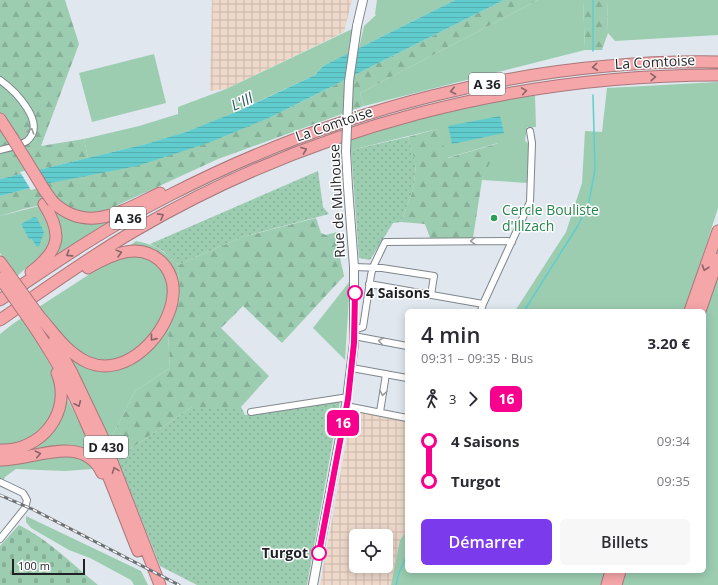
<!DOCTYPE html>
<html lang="fr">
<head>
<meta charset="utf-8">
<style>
	:root { --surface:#fff; --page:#f7f7f7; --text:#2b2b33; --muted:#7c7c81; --accent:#7c3aed }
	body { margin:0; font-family:"Open Sans",sans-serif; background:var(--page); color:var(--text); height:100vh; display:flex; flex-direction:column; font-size:15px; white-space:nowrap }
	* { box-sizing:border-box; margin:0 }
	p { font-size:13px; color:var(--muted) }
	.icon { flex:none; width:22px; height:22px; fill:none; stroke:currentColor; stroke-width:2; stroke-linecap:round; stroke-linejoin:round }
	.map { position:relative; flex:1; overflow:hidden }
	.drawer { position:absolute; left:405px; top:309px; width:301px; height:264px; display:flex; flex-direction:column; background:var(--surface); border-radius:6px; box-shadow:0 2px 10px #0003 }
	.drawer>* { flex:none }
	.badge { padding:0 8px; border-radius:6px; font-size:14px; line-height:26px }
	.buttons { position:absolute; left:349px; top:529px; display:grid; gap:8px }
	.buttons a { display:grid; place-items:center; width:44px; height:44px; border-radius:6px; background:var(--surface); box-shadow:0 2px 10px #0003; font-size:20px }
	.scale { position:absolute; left:12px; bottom:10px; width:73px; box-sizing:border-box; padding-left:4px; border:2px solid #1f2124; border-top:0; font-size:11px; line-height:14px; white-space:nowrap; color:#1f2124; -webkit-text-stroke:3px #fff; paint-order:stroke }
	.map>.badge { position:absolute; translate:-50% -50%; box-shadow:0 0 0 2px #fff }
	.legs { display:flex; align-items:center; gap:6px; height:44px; padding:0 16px; font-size:13px }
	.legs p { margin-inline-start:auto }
	.head { display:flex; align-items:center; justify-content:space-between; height:68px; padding:0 16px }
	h1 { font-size:22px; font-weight:600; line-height:30px }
	.primary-button { display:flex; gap:8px; margin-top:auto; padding:8px 16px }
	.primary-button a { flex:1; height:46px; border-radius:6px; background:var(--accent); color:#fff; font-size:16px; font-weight:600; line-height:46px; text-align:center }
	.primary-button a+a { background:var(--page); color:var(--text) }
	ul { padding:0 16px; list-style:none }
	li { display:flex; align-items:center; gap:14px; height:40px; font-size:15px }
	li i { display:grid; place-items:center; width:6px; height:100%; margin:0 5px; background:currentColor }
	li i::after { content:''; width:10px; height:10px; margin:-5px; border:3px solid; border-radius:50%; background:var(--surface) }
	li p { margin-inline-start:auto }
	li:first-child i { background:linear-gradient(#0000 50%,currentColor 0) }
	li:last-child i { background:linear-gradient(currentColor 50%,#0000 0) }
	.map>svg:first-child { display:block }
	.industrial { fill:url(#industrial-grid); fill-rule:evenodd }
	.grass { fill:#9ccdb1 }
	.forest { fill:url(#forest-firs) }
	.cemetery { fill:url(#cemetery-stones) }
	.park { fill:url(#park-dots) }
	.water { fill:url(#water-rules) }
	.pier { fill:#e0e7ee }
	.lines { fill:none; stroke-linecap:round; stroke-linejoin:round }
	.stream { stroke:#61ccce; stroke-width:1.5 }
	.street-casing { stroke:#7f868c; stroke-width:8 }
	.secondary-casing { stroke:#7f868c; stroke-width:10 }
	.highway-casing { stroke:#a9777a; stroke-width:13 }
	.street { stroke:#fff; stroke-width:6 }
	.secondary { stroke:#fff; stroke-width:8 }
	.highway { stroke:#f4a6a8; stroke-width:11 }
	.rail-casing { stroke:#6d7176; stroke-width:3 }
	.rail { stroke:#fff; stroke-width:1.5; stroke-dasharray:4.5; stroke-linecap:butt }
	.secondary-bridge-casing { stroke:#7f868c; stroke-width:10; stroke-linecap:butt }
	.highway-bridge-casing { stroke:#a9777a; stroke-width:13; stroke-linecap:butt }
	.secondary-bridge { stroke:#fff; stroke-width:8 }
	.highway-bridge { stroke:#f4a6a8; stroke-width:11 }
	.oneway { stroke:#8a6466 }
	.oneway2 { stroke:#9a9b9c }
	.line-1-casing { stroke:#fff; stroke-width:9 }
	.line-1 { stroke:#f6008d; stroke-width:6 }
	.leisure-dot { fill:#2e9e5b; stroke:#fff; stroke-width:1.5 }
	.stop-1-dot { fill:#fff; stroke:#f6008d; stroke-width:2 }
	.labels { text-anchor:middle; stroke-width:3; stroke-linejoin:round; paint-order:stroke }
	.shield { fill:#fff; stroke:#626466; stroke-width:1 }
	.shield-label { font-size:13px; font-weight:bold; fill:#1f2124 }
	.street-label { font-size:14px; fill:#1f2124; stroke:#fff }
	.leisure-label { font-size:14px; fill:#27864d; stroke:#fff; text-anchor:start }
	.stop-label { font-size:14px; font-weight:bold; fill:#1f2124; stroke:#fff; text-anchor:start }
	.water-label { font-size:15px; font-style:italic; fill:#2a595a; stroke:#fff }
</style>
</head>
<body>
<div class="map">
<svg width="718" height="585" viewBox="0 0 718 585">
	<defs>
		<pattern id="industrial-grid" width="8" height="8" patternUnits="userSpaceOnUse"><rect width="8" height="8" fill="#edd8ca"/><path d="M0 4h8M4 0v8" fill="none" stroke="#cbb9ad"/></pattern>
		<pattern id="forest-firs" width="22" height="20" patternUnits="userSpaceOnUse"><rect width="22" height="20" fill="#9ccdb1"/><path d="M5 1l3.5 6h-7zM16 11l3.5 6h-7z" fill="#86b098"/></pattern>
		<pattern id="cemetery-stones" width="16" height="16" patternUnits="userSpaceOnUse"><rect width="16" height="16" fill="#9ccdb1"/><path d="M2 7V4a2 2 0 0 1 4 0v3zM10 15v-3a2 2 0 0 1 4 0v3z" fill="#86b098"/></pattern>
		<pattern id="park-dots" width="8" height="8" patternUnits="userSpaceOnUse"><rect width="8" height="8" fill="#9ccdb1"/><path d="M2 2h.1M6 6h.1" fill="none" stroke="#86b098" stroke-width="1.8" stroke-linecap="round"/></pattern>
		<pattern id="water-rules" width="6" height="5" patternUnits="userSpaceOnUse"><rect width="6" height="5" fill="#61ccce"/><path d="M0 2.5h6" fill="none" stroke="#54afb1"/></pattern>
	</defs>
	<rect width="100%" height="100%" fill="#e0e7ee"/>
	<!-- industrial -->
	<path class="industrial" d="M212 0H352L344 32 226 89 210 91Z
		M352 410 407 421V530L400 540 391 585H320ZM356 536H386V566H356Z"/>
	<!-- grass -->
	<path class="grass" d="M377 0H455L359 48 364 26 376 15 375 14Z
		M538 0H583L585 50 364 106 360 93Z
		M607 0H718V35L615 41 608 33Z
		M352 29 348 54 323 66 315 75C272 95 230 116 186 132 154 143 121 150 88 158L84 139 139 126 178 114V107L226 89Z
		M154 54 166 103 92 122 79 73Z
		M718 82V208L685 311H515L566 232 582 183 585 131 602 132 607 88Z
		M535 95 536 127H527L525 141 529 144 527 183 482 180 498 143 447 158 437 129 351 150V140C412 120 472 105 535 95Z
		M51 203 60 211 123 214 53 257 46 251 17 276 0 253V216Z
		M136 241C157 245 163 251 178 265L180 297 168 332 170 368 135 391 110 440 87 392 44 313 27 325 52 368 98 460 92 469 65 471 16 469 5 477 0 487V334L14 323 110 261Z
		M718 272V585H622L626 571H704V314Z
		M350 281 345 360 313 328Z
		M26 516 141 571 148 585H134L131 580 90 558 69 550 31 528 26 522Z
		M407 530V571H607L604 585H391L400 540Z"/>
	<!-- forest -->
	<path class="forest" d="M0 0H65L79 44 41 146 84 139 88 158 0 179Z
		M504 0H538L360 93 364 106 218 159 107 210C82 216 66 207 42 206 32 205 11 213 0 216V196L50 183 271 117Z
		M583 0H607L608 33 602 50H585Z
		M437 129 448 158 499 143 482 180 473 238H430L425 224 401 222 413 190 416 166 408 137Z
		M316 218 321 233 326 235 337 232 338 249 344 276 282 343 243 306 221 328 269 376 241 407H192L117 458 110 440 135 391 170 368 168 332 180 297 178 265 242 237Z"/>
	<!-- cemetery -->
	<path class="cemetery" d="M19 525C49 540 72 564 98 585H0V546Z"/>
	<!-- park -->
	<path class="park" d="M408 137 416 165 413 190 401 222 393 223 370 260 359 258 351 150Z
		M318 171 323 207 329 214 242 237 178 265 163 251 150 244Z
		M340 401 307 585H197L160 566 117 458 192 407H241L245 415Z"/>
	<!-- water -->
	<path class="water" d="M455 0H504L271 117 208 143 137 166 50 183 0 196V179L146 144 186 132 243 109 315 75 323 66Z
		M500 116 504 133 452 144 448 126Z
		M34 217 37 218 44 232 39 247 36 246 32 239H29L21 224Z"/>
	<!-- pier -->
	<path class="pier" d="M36 168 47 186 31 190 20 172Z"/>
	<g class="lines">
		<!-- stream -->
		<path class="stream" d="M593 51V0
			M524 311 577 227 588 206 595 170 593 95
			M396 585 399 573 407 555"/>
		<defs>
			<path id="street" d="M0 80C14 90 48 123 27 141 19 146 9 148 0 150
				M354 267 382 268 434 276 431 295
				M369 284 483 304
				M481 311 483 304 530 202 532 143 530 131
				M354 330 363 327 371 275 373 267 385 242 507 241 512 242
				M354 336 407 346
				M352 368 407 378
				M346 406 407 418
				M251 412 342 398 347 399
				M380 412 386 374
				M0 482 23 493 27 500 25 508 0 539"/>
			<path id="secondary" d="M357 26 363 0
				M313 585 347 399 354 343V267L348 187 346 151"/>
			<path id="highway" d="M0 119 13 139
				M53 202C88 235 124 210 160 193
				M0 262 8 273
				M31 272C60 250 63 234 44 204
				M0 300C54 263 109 226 168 196 337 109 527 59 718 62
				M690 311 718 231
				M700 311 718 259
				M39 316C54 333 66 352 87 362 127 380 170 332 173 295 174 285 171 274 165 266 143 239 112 254 88 268
				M0 320C45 289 89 257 136 230 312 127 515 75 718 75
				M31 322C47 346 62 370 74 396 98 446 117 499 138 551
				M54 341 72 373 102 436 160 585
				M0 450C41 452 73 412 57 373
				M0 460C32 461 83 432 102 473
				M607 585 611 571
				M616 585 620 571"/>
		</defs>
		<!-- street casing -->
		<use href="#street" class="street-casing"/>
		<!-- secondary casing -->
		<use href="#secondary" class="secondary-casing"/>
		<!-- highway casing -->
		<use href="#highway" class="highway-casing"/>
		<!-- street -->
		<use href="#street" class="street"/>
		<!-- secondary -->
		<use href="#secondary" class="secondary"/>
		<!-- highway -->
		<use href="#highway" class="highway"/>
		<defs>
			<path id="rail" d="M0 495 32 509 179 585"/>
		</defs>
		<!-- rail casing -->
		<use href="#rail" class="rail-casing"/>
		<!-- rail -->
		<use href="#rail" class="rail"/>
		<defs>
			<path id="secondary-bridge" d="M346 151 349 81 357 26"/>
			<path id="highway-bridge" d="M13 139 45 191 53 202
				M8 273 39 316
				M0 278 31 322"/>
		</defs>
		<!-- secondary-bridge casing -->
		<use href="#secondary-bridge" class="secondary-bridge-casing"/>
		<!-- highway-bridge casing -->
		<use href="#highway-bridge" class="highway-bridge-casing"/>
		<!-- secondary-bridge -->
		<use href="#secondary-bridge" class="secondary-bridge"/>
		<!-- highway-bridge -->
		<use href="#highway-bridge" class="highway-bridge"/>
	</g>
	<!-- one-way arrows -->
	<defs><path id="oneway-chevron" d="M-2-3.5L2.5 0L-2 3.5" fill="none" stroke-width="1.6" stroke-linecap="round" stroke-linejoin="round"/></defs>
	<g class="oneway">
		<use href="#oneway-chevron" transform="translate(595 67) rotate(174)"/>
		<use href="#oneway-chevron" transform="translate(653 77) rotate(-3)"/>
		<use href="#oneway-chevron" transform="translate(453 91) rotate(167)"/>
		<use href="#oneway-chevron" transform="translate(524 91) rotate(-9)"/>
		<use href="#oneway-chevron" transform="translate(304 150) rotate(-21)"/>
		<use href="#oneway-chevron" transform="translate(161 216) rotate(-29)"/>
		<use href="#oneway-chevron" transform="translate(119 253) rotate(-15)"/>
		<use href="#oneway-chevron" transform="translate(69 254) rotate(147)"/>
		<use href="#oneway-chevron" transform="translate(705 268) rotate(109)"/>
		<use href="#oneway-chevron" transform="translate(153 338) rotate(129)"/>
		<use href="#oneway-chevron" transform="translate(78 404) rotate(66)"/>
		<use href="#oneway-chevron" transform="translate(38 454) rotate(-12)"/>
		<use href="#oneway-chevron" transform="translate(115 470) rotate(-111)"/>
	</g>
	<g class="oneway2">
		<use href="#oneway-chevron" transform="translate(31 131) rotate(-72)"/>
		<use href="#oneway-chevron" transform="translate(473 241) rotate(179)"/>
		<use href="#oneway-chevron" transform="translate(381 341) rotate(-170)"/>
		<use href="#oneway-chevron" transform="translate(383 393) rotate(100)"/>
	</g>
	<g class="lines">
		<defs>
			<path id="line-1" d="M319 553 348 399 354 343 355 293"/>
		</defs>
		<!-- line-1 casing -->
		<use href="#line-1" class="line-1-casing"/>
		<!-- line-1 -->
		<use href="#line-1" class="line-1"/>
	</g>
	<!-- markers -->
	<circle class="leisure-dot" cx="494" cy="218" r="4"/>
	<g class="stop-1-dot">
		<circle cx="355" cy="293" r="7"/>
		<circle cx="319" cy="553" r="7"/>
	</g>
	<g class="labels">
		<!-- shield labels -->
		<g class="shield">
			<rect x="469" y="73" width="36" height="22" rx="3"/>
			<rect x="110" y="207" width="36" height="22" rx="3"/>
			<rect x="84" y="436" width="44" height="22" rx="3"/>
		</g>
		<g class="shield-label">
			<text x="487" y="89">A 36</text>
			<text x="128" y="223">A 36</text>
			<text x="106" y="452">D 430</text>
		</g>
		<!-- street labels -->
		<g class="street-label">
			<text transform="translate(655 62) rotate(-3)" y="5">La Comtoise</text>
			<text transform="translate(334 124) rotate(-19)" y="5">La Comtoise</text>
			<text transform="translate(337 201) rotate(-93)" y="5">Rue de Mulhouse</text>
		</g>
		<!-- leisure labels -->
		<g class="leisure-label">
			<text x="502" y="215">Cercle Bouliste<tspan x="502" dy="16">d'Illzach</tspan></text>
		</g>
		<!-- stop labels -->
		<g class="stop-label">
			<text x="366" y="298">4 Saisons</text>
			<text x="308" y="558" text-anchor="end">Turgot</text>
		</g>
		<!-- water labels -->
		<g class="water-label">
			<text transform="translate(242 102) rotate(-24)" y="5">L'Ill</text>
		</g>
	</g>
</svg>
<div class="buttons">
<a><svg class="icon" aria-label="locate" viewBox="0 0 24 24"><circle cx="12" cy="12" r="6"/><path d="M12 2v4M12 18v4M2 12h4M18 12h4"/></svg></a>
</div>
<div class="scale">100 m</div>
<b class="badge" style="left:343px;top:423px;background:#f6008d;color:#fff">16</b>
<section class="drawer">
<div class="head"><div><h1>4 min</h1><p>09:31 – 09:35 · Bus</p></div><b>3.20 €</b></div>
<div class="legs"><svg class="icon" aria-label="walk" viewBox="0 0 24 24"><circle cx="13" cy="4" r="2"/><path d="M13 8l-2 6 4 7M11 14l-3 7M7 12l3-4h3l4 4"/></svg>3<svg class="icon" aria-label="forward" viewBox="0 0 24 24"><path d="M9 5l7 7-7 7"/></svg><b class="badge" style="background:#f6008d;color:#fff">16</b></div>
<ul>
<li><i style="color:#f6008d"></i><b>4 Saisons</b><p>09:34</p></li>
<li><i style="color:#f6008d"></i><b>Turgot</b><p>09:35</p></li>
</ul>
<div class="primary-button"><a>Démarrer</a><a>Billets</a></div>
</section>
</div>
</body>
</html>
